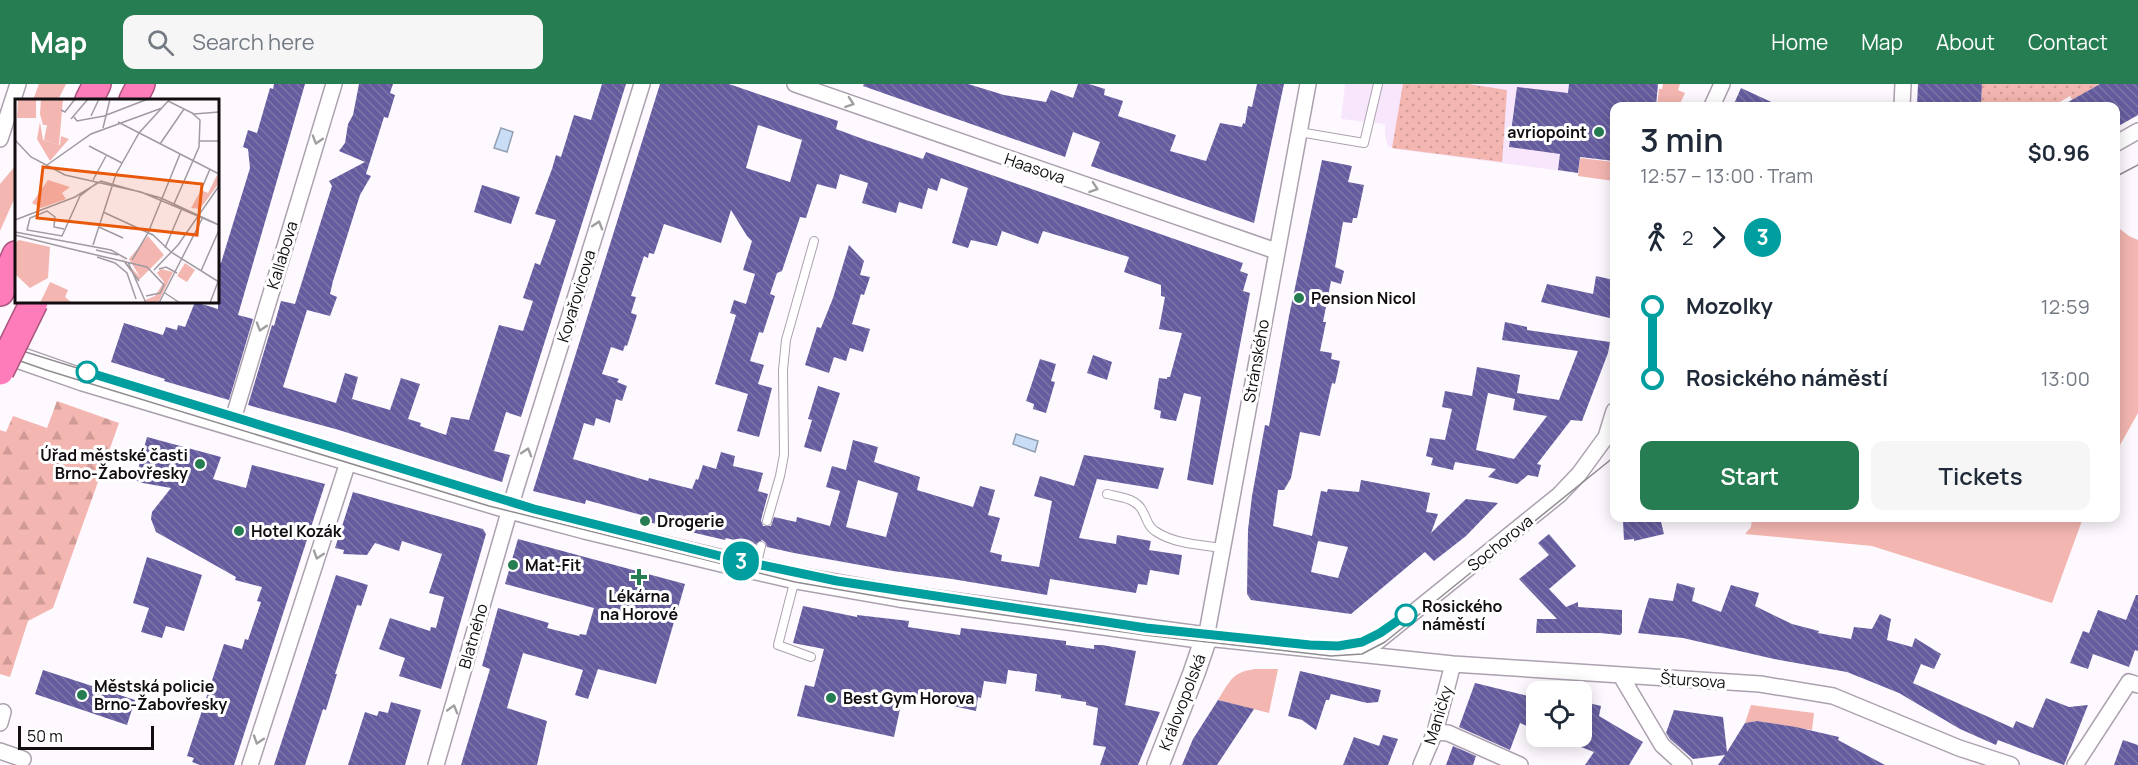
<!DOCTYPE html>
<html lang="en">
<head>
<meta charset="utf-8">
<style>
	:root { --surface:#fff; --page:#f6f6f7; --text:#1f2937; --muted:#747a83; --accent:#257d51 }
	body { margin:0; font-family:Manrope,sans-serif; background:var(--page); color:var(--text); height:100vh; display:flex; flex-direction:column; font-size:22px; white-space:nowrap }
	* { box-sizing:border-box; margin:0 }
	p { font-size:20px; color:var(--muted) }
	.icon { flex:none; width:33px; height:33px; fill:none; stroke:currentColor; stroke-width:2; stroke-linecap:round; stroke-linejoin:round }
	.map { position:relative; flex:1; overflow:hidden }
	.side { position:absolute; left:1610px; top:18px; width:510px; height:420px; display:flex; flex-direction:column; background:var(--surface); border-radius:12px; box-shadow:0 3px 15px #0003 }
	.side>* { flex:none }
	.badge { padding:0 12px; border-radius:20px; font-size:21px; line-height:39px }
	.buttons { position:absolute; left:1526px; top:597px; display:grid; gap:12px }
	.buttons a { display:grid; place-items:center; width:66px; height:66px; border-radius:12px; background:var(--surface); box-shadow:0 3px 15px #0003; font-size:30px }
	.scale { position:absolute; left:18px; bottom:15px; width:136px; box-sizing:border-box; padding-left:6px; border:3px solid #110d11; border-top:0; font-size:16px; line-height:21px; white-space:nowrap; color:#110d11; -webkit-text-stroke:4px #fff; paint-order:stroke }
	.map>.badge { position:absolute; translate:-50% -50%; box-shadow:0 0 0 3px #fff }
	.legs { display:flex; align-items:center; gap:9px; height:66px; padding:0 30px; font-size:20px }
	.legs p { margin-inline-start:auto }
	.head { display:flex; align-items:center; justify-content:space-between; height:102px; padding:0 30px }
	h1 { font-size:33px; font-weight:600; line-height:45px }
	.cta { display:flex; gap:12px; margin-top:auto; padding:12px 30px }
	.cta a { flex:1; height:69px; border-radius:12px; background:var(--accent); color:#fff; font-size:24px; font-weight:600; line-height:69px; text-align:center }
	.cta a+a { background:var(--page); color:var(--text) }
	ul { padding:0 30px; list-style:none }
	li { display:flex; align-items:center; gap:21px; height:72px; font-size:22px }
	li i { display:grid; place-items:center; width:9px; height:100%; margin:0 8px; background:currentColor }
	li i::after { content:''; width:15px; height:15px; margin:-8px; border:4px solid; border-radius:50%; background:var(--surface) }
	li p { margin-inline-start:auto }
	li:first-child i { background:linear-gradient(#0000 50%,currentColor 0) }
	li:last-child i { background:linear-gradient(currentColor 50%,#0000 0) }
	header { display:flex; align-items:center; gap:36px; box-sizing:border-box; height:84px; padding:0 30px; background:var(--accent); color:#fff }
	header strong { font-size:28px }
	nav { display:flex; gap:33px; margin-inline-start:auto; font-size:21px }
	.search { width:420px; height:54px; background:var(--page); display:flex; align-items:center; gap:15px; box-sizing:border-box; padding:0 21px; border-radius:12px; color:var(--muted); font-size:22px }
	.map>svg:first-child { display:block }
	.built { fill:#f8e7fc }
	.green { fill:#f4b6b0 }
	.forest { fill:url(#forest-firs) }
	.park { fill:url(#park-dots) }
	.water { fill:#c9ddf7; stroke:#929fb2; stroke-width:1.5 }
	.building { fill:url(#building-back-hatch); fill-rule:evenodd }
	.lines { fill:none; stroke-linecap:round; stroke-linejoin:round }
	.lane-casing { stroke:#aca1af; stroke-width:10 }
	.street-casing { stroke:#aca1af; stroke-width:18 }
	.secondary-casing { stroke:#aca1af; stroke-width:24 }
	.highway-casing { stroke:#ab557e; stroke-width:30 }
	.lane { stroke:#fff; stroke-width:8 }
	.street { stroke:#fff; stroke-width:15 }
	.secondary { stroke:#fff; stroke-width:21 }
	.highway { stroke:#fe7cb9; stroke-width:27 }
	.tram { stroke:#908b90; stroke-width:1.5 }
	.highway-bridge-casing { stroke:#ab557e; stroke-width:30; stroke-linecap:butt }
	.highway-bridge { stroke:#fe7cb9; stroke-width:27 }
	.oneway { stroke:#a09ea0 }
	.line-1-casing { stroke:#fff; stroke-width:14 }
	.line-1 { stroke:#009e9e; stroke-width:9 }
	.poi-dot { fill:#257d51; stroke:#fff; stroke-width:2 }
	.stop-1-dot { fill:#fff; stroke:#009e9e; stroke-width:3 }
	.labels { text-anchor:middle; stroke-width:6; stroke-linejoin:round; paint-order:stroke }
	.poi-label { font-size:16px; font-weight:bold; fill:#110d11; stroke:#fff; text-anchor:start }
	.street-label { font-size:16px; fill:#110d11; stroke:#fff }
	.stop-label { font-size:16px; font-weight:bold; fill:#110d11; stroke:#fff; text-anchor:start }
	.inset-road { fill:none; stroke:#9f9ba0; stroke-width:1.5 }
	.view { fill:#e8590c; fill-opacity:0.15; stroke:#e8590c; stroke-width:3 }
	.inset-edge { fill:none; stroke:#110d11; stroke-width:3 }
</style>
</head>
<body>
<header>
<strong>Map</strong>
<div class="search"><svg class="icon" aria-label="search" viewBox="0 0 24 24"><circle cx="10" cy="10" r="6"/><path d="M15 15l6 6"/></svg>Search here</div>
<nav><a>Home</a><a>Map</a><a>About</a><a>Contact</a></nav>
</header>
<div class="map">
<svg width="2138" height="681" viewBox="0 0 2138 681">
	<defs>
		<pattern id="forest-firs" width="22" height="20" patternUnits="userSpaceOnUse" patternTransform="scale(1.5)"><rect width="22" height="20" fill="#f4b6b0"/><path d="M5 1l3.5 6h-7zM16 11l3.5 6h-7z" fill="#d09b96"/></pattern>
		<pattern id="park-dots" width="8" height="8" patternUnits="userSpaceOnUse" patternTransform="scale(1.5)"><rect width="8" height="8" fill="#f4b6b0"/><path d="M2 2h.1M6 6h.1" fill="none" stroke="#d09b96" stroke-width="1.8" stroke-linecap="round"/></pattern>
		<pattern id="building-back-hatch" width="6" height="6" patternUnits="userSpaceOnUse" patternTransform="scale(1.5)"><rect width="6" height="6" fill="#645c9f"/><path d="M-1 5l2 2M0 0l6 6M5-1l2 2" fill="none" stroke="#7d77a6"/></pattern>
	</defs>
	<rect width="100%" height="100%" fill="#fef9ff"/>
	<!-- built -->
	<path class="built" d="M1345 0H1590L1578 89 1395 65 1388 62 1385 52V40L1341 35Z"/>
	<!-- green -->
	<path class="green" d="M39 0H66L58 16H33Z
		M1663 0H1680L1678 6 1685 9 1679 22H1657L1659 5H1662Z
		M1580 74 1614 78V97L1578 92Z
		M16 81V111L0 147V100Z
		M2115 141 2129 152 2138 156V329L2115 370Z
		M1752 434H2083L2052 519 1872 462 1745 450 1751 443Z
		M1255 585H1278L1269 629 1218 616C1230 597 1232 588 1255 585Z
		M1751 621 1814 629 1812 646 1757 637 1745 639Z"/>
	<!-- forest -->
	<path class="forest" d="M57 317 119 339 53 524 28 537 10 593 0 590V346L6 348 13 332 47 344Z"/>
	<!-- park -->
	<path class="park" d="M1403 0H1468L1507 6 1502 78 1392 64Z
		M1982 0H2100L2072 16 2070 12 2053 22H1986L1981 20Z"/>
	<!-- water -->
	<path class="water" d="M501 44 513 48 507 68 494 64Z
		M1016 350 1038 357 1035 368 1013 360Z"/>
	<!-- building -->
	<path class="building" d="M274 0H305L238 231 253 235 229 316 164 297 165 295 111 278 124 239 163 251 166 243 177 246 178 241 185 243 195 218 218 225V178L221 179 250 84 248 65 243 63 248 46 257 49 270 4 273 5Z
		M359 0H393L390 9 395 11 388 34 384 33 366 90 371 92 360 111 333 197 330 210 337 213 330 232 307 226 283 303 336 319 345 289 358 293 352 315 390 326 401 294 420 300 408 335 421 339 420 342 446 351 451 333 469 336 499 241 523 247 533 217 523 214 535 179 540 181 556 136 535 130 552 85 556 71 561 73 574 31 591 36 602 0H626L521 333 506 328 494 367 510 371 502 398 339 346 248 321 272 241 274 242 281 217 295 220 332 102 329 97 365 78 339 67 345 59 348 40 353 31Z
		M660 0H729L838 37 836 45 863 55 923 75 926 68 1243 179 1240 187 1248 190 1243 207 1250 209 1215 390 1213 401 1187 396 1201 313 1184 309 1176 337 1160 334 1161 327 1154 325 1159 294 1167 295V293H1170L1182 249 1159 245 1165 213 1161 212V201L1124 188 1129 173 1043 147 1038 160 1002 147 997 162 971 156 968 164 952 159 968 104 941 94 937 107 928 104 922 125 899 118 896 129 862 119 868 99 840 90 836 105 817 100 806 134 800 133 782 187 777 189 770 210 775 212 763 249 759 248 750 277 764 281 758 300 772 304 759 353 737 347 748 310 715 300 736 231 730 229 734 216 746 220 755 190 743 186 752 157 747 152 731 126 721 159 664 140 654 170 649 169 648 174 644 172 631 212 636 213 631 229 637 231 627 262 625 261 623 267 611 263 602 290 619 295 617 298 627 302 622 317 616 315 610 339 596 334 594 342 584 339 573 375 648 397 649 394 692 405 696 395 698 396 703 381 716 385 721 368 735 372 733 382 763 389 758 407 768 410 761 436 763 442H771L774 433 796 438 797 433 830 442 840 407 826 403 832 382 846 386 853 356 878 363 874 378 920 393 917 406 973 423 980 402 995 406 988 431 1000 434 990 468 1002 471 1001 477 1039 483 1052 417 1034 412 1040 392 1074 402 1084 371 1164 384 1158 405 1097 395 1079 454 1116 460 1117 451 1151 457 1149 466 1182 471 1179 491 1150 486 1147 501 1138 500 1136 509 1050 495 1047 511 952 495 893 487 794 469 767 463 765 458 762 456 755 461 726 454 725 456 644 437 645 432 586 416 585 420 533 407ZM758 41 802 56 790 98 746 84ZM858 396 898 409 886 453 846 443Z
		M864 0H968L1004 11 1046 18 1051 6 1073 14 1078 0H1089L1105 5 1104 11 1123 17 1118 32 1176 51 1170 67 1206 77 1220 39 1242 43 1243 39 1245 40 1248 22 1252 23 1257 0H1284L1254 139 1091 82 1100 58 1073 48 1065 73 863 2Z
		M1569 0H1658L1656 22H1614V77L1580 73 1578 89 1558 86 1560 70 1509 63 1517 3 1568 9Z
		M1918 0H1982L1981 22H1917Z
		M2100 0H2138V31L2115 44V22H2061Z
		M1741 4 1780 22H1733Z
		M1322 76 1352 82 1348 98 1364 101 1357 134H1353L1352 139 1343 138 1335 183 1344 187 1341 200 1331 197 1323 238H1326L1320 267 1332 269 1331 275 1340 277 1335 300 1332 299 1320 352 1300 348 1291 394 1284 406H1278L1273 442 1312 452 1321 407 1327 408 1328 405 1359 408 1361 396 1430 409 1426 428 1438 430 1431 449 1466 415 1498 419 1466 452 1434 477 1425 468 1351 530 1251 516 1247 510 1248 446 1252 412 1265 341 1269 342 1289 232ZM1318 457 1348 463 1338 494 1311 488Z
		M482 101 520 113 511 140 474 128Z
		M849 161 864 177 860 191 870 193 864 211 861 210 852 240 870 245 863 268 850 264 846 277 834 273 829 289 805 281 817 243 821 244 833 214Z
		M1596 192 1614 196V235L1541 218 1547 200 1593 210Z
		M1505 238 1527 243V246L1610 258 1608 269 1582 337 1571 336 1537 380 1541 381 1538 393 1528 391 1517 400 1488 393 1496 385 1455 378 1453 386 1431 381 1433 374 1426 372 1430 354 1445 356 1452 325 1442 323 1445 307 1472 312 1477 283 1520 291 1517 309 1559 316 1578 267 1502 256ZM1488 309 1515 315 1513 326 1547 332 1514 375 1476 366Z
		M1093 271 1112 278 1107 296 1087 289Z
		M1040 275 1056 280 1051 297 1055 298 1046 329 1033 325 1034 320 1026 317Z
		M818 302 840 309 821 368 804 363 812 336 808 335Z
		M147 353 221 373 213 395 246 404 252 381 325 400 234 681H200L192 678 194 674 187 672 224 560 242 565 245 555 248 556 261 518 257 517 262 503 235 496 236 493 156 448 151 435 152 428 171 404 143 399 135 396Z
		M353 408 483 445 486 450 441 605 399 592 405 574 379 565 390 534 430 547 431 543 436 544 444 513 429 509 442 470 402 457 399 467 375 459 367 471 343 470 344 466 335 464Z
		M1628 434H1660L1664 450 1634 457V455L1624 456 1623 437 1629 436Z
		M1549 450 1576 482 1549 505 1566 523 1578 518V523L1622 526V549L1620 551 1600 549H1536L1537 535H1557L1519 495 1549 471 1538 459Z
		M518 455 685 500 656 600 598 585 588 615 575 611 583 586 523 569 507 624 547 637 537 681H461L490 585 482 582 498 524 549 539 547 544 579 552 580 550 586 551 594 524 505 500Z
		M147 473 202 491 184 547 166 542 162 554 141 548 149 524 133 519Z
		M336 491 368 501 361 522 357 521 335 590H337L326 626 323 625 305 681H274Z
		M1677 499 1695 504 1692 517 1721 528 1731 501 1759 509 1755 522 1792 540 1819 547 1818 549 1851 555 1854 543 1872 545 1880 530 1891 535 1887 556 1912 563 1915 554 1941 570 1934 585 1921 580 1913 599 2013 644 2016 637 2033 644 2046 614 2069 623 2088 621 2064 681 1998 656 1996 661 1960 645 1899 609 1847 588 1774 575 1683 554 1638 549 1649 514 1673 517Z
		M2136 511H2138V567L2135 566 2129 583 2093 570 2088 585 2070 579 2083 547 2089 549 2098 526 2126 536Z
		M803 522 857 533V531L909 537 908 543 960 551 961 544 1066 557V561L1094 565V561H1102L1136 567 1125 621 1160 628 1138 681H1100L1106 663 1093 661 1098 624 1086 621V618L1061 614V611L1035 607 1037 590 1008 586 1006 600 984 597 981 614 978 613 976 627 903 611 894 653 797 632 805 601 814 603 824 565 793 559Z
		M43 586 135 616 127 641 35 610Z
		M1300 587 1381 606 1378 618 1367 619 1331 610 1329 616H1326L1316 646 1302 636 1288 632Z
		M1475 599 1536 614V646L1520 639 1510 666 1459 643Z
		M1218 616 1254 625 1217 681H1182L1193 655Z
		M1581 617 1601 622 1599 632 1643 658 1629 681H1585L1594 668 1581 663Z
		M391 618 421 626 405 681H348L365 628 377 632 379 627 388 629Z
		M1674 626 1723 633 1727 668 1745 639 1757 637 1796 643 1839 653 1838 656 1885 681H1718L1725 671 1693 675 1670 655 1666 649Z
		M1383 651 1398 655 1388 681H1343L1354 653 1379 662Z
		M2123 656 2138 661V681H2114Z
		M1453 662 1476 672 1473 681H1446Z"/>
	<g class="lines">
		<defs>
			<path id="lane" d="M1299 48 1364 59 1378 0
				M1107 410C1120 413 1137 414 1143 428 1147 435 1148 443 1155 447 1174 460 1201 461 1222 464
				M767 437 780 392 784 371 783 286 786 256 814 157
				M756 483 761 462
				M795 495 778 561 811 573"/>
			<path id="street" d="M795 0 1276 167
				M1308 0 1206 554 1453 580 1760 600 1833 612 1959 664 2011 681
				M1712 22 1722 0
				M1902 22 1903 0
				M0 55 18 0
				M2115 60 2138 47
				M231 342 334 0
				M1362 570 1559 411 1579 390 1606 353 1614 327
				M1621 592 1662 661 1684 681
				M0 639 3 628
				M1435 648 1448 649 1520 681
				M0 667 23 675
				M250 681 349 375
				M436 681 516 404 642 0
				M1421 681 1435 648 1453 580
				M2075 681 2129 598 2138 601"/>
			<path id="secondary" d="M0 267 83 296 510 424 585 444 726 478 796 494 899 512 1206 554 1194 589 1158 681"/>
			<path id="highway" d="M89 16 97 0
				M133 16 141 0
				M0 208 16 171"/>
		</defs>
		<!-- lane casing -->
		<use href="#lane" class="lane-casing"/>
		<!-- street casing -->
		<use href="#street" class="street-casing"/>
		<!-- secondary casing -->
		<use href="#secondary" class="secondary-casing"/>
		<!-- highway casing -->
		<use href="#highway" class="highway-casing"/>
		<!-- lane -->
		<use href="#lane" class="lane"/>
		<!-- street -->
		<use href="#street" class="street"/>
		<!-- secondary -->
		<use href="#secondary" class="secondary"/>
		<!-- highway -->
		<use href="#highway" class="highway"/>
		<!-- tram -->
		<path class="tram" d="M2115 93 2138 81
			M0 260 491 413 595 441
			M0 270 46 286 489 422 795 498 899 516 1145 551 1331 572 1362 570 1385 558 1614 373
			M1301 560C1352 565 1371 559 1411 526"/>
		<defs>
			<path id="highway-bridge" d="M0 287 34 218"/>
		</defs>
		<!-- highway-bridge casing -->
		<use href="#highway-bridge" class="highway-bridge-casing"/>
		<!-- highway-bridge -->
		<use href="#highway-bridge" class="highway-bridge"/>
	</g>
	<!-- one-way arrows -->
	<defs><path id="oneway-chevron" d="M-2-3.5L2.5 0L-2 3.5" fill="none" stroke-width="1.6" stroke-linecap="round" stroke-linejoin="round" transform="scale(1.5)"/></defs>
	<g class="oneway">
		<use href="#oneway-chevron" transform="translate(850 19) rotate(19)"/>
		<use href="#oneway-chevron" transform="translate(317 56) rotate(107)"/>
		<use href="#oneway-chevron" transform="translate(1094 104) rotate(19)"/>
		<use href="#oneway-chevron" transform="translate(598 141) rotate(-73)"/>
		<use href="#oneway-chevron" transform="translate(261 243) rotate(107)"/>
		<use href="#oneway-chevron" transform="translate(527 368) rotate(-73)"/>
		<use href="#oneway-chevron" transform="translate(318 471) rotate(108)"/>
		<use href="#oneway-chevron" transform="translate(453 625) rotate(-74)"/>
		<use href="#oneway-chevron" transform="translate(258 656) rotate(108)"/>
	</g>
	<g class="lines">
		<defs>
			<path id="line-1" d="M87 288 534 425 728 474 837 497 1146 544 1310 561 1338 562 1362 558 1380 549 1406 531"/>
		</defs>
		<!-- line-1 casing -->
		<use href="#line-1" class="line-1-casing"/>
		<!-- line-1 -->
		<use href="#line-1" class="line-1"/>
	</g>
	<!-- markers -->
	<g class="poi-dot">
		<circle cx="1599" cy="48" r="6"/>
		<circle cx="1299" cy="214" r="6"/>
		<circle cx="200" cy="380" r="6"/>
		<circle cx="645" cy="437" r="6"/>
		<circle cx="239" cy="447" r="6"/>
		<circle cx="513" cy="481" r="6"/>
		<path d="M636 484h6v6h6v6h-6v6h-6v-6h-6v-6h6z"/>
		<circle cx="82" cy="611" r="6"/>
		<circle cx="831" cy="614" r="6"/>
	</g>
	<g class="stop-1-dot">
		<circle cx="87" cy="288" r="10"/>
		<circle cx="1406" cy="531" r="10"/>
	</g>
	<g class="labels">
		<!-- poi labels -->
		<g class="poi-label">
			<text x="1587" y="54" text-anchor="end">avriopoint</text>
			<text x="1311" y="220">Pension Nicol</text>
			<text x="188" y="377" text-anchor="end">Úřad městské časti<tspan x="188" dy="18">Brno-Žabovřesky</tspan></text>
			<text x="657" y="443">Drogerie</text>
			<text x="251" y="453">Hotel Kozák</text>
			<text x="525" y="487">Mat-Fit</text>
			<text x="639" y="518" text-anchor="middle">Lékárna<tspan x="639" dy="18">na Horové</tspan></text>
			<text x="94" y="608">Městská policie<tspan x="94" dy="18">Brno-Žabovřesky</tspan></text>
			<text x="843" y="620">Best Gym Horova</text>
		</g>
		<!-- street labels -->
		<g class="street-label">
			<text transform="translate(1035 84) rotate(19)" y="6">Haasova</text>
			<text transform="translate(282 171) rotate(-73)" y="6">Kallabova</text>
			<text transform="translate(576 212) rotate(-73)" y="6">Kovařovicova</text>
			<text transform="translate(1256 277) rotate(-80)" y="6">Stránského</text>
			<text transform="translate(1500 459) rotate(-39)" y="6">Sochorova</text>
			<text transform="translate(473 552) rotate(-74)" y="6">Blatného</text>
			<text transform="translate(1693 596) rotate(4)" y="6">Štursova</text>
			<text transform="translate(1182 618) rotate(-69)" y="6">Královopolská</text>
			<text transform="translate(1438 631) rotate(-73)" y="6">Maničky</text>
		</g>
		<!-- stop labels -->
		<g class="stop-label">
			<text x="1422" y="528">Rosického<tspan x="1422" dy="18">náměstí</tspan></text>
		</g>
	</g>
	<!-- overview -->
	<g transform="translate(15 15)">
		<rect width="204" height="204" fill="#fef9ff"/>
		<path d="M3 0H21V19H2ZM25 23 28 41 45 46 46 37 54 40 35 62 22 40ZM33 81 55 88 47 94 51 100 26 109 17 104ZM133 137 149 156 123 182 105 157 125 178 114 160ZM4 141 35 148 33 179 15 189 0 175V144ZM170 164 180 171 172 183 162 177ZM35 183 53 191 50 198 57 204H25Z" fill="#f4b6b0"/>
		<path d="M26 0H48L44 46 29 41 32 26H28L25 15ZM202 76 204 84 185 110 176 109 186 91 193 94ZM146 170 158 173 143 204 128 202 140 197 149 183 142 174Z" fill="#f4b6b0"/>
		<path class="inset-road" d="M153 2 179 15 204 13M46 11 50 13 60 0M76 17 84 0M59 18 62 22 89 17 133 0M56 20 73 0M103 23 204 75M88 29 95 0M0 41 16 58 50 76 126 93 204 126M185 42H204M145 45 169 10M74 47 107 64M32 66 76 35 147 9M78 81 91 57M187 89 195 70M159 105 184 48 185 21 177 14M88 113 138 136 156 153 204 183M0 121 60 98 86 82 146 99 204 126M84 128 108 139M49 130 39 128 40 118 32 112 15 119 12 131 47 137 65 97 83 83M0 133 96 151 112 160M0 136 52 149M78 146 101 75 124 34 155 0M52 149 132 168 149 186 145 194 131 197M150 149 167 109M81 151 103 156M82 158 100 164 112 174 121 200M117 161 133 134 165 55M109 162 124 182M113 163 131 204M144 170 151 168 162 174M139 171 163 146 204 87M186 172 204 131M150 194 165 204M144 204 188 118M195 204 204 180"/>
		<path class="view" d="M28 68 187 85 182 136 22 119Z"/>
		<rect width="204" height="204" class="inset-edge"/>
	</g>
</svg>
<div class="buttons">
<a><svg class="icon" aria-label="locate" viewBox="0 0 24 24"><circle cx="12" cy="12" r="6"/><path d="M12 2v4M12 18v4M2 12h4M18 12h4"/></svg></a>
</div>
<div class="scale">50 m</div>
<b class="badge" style="left:741px;top:477px;background:#009e9e;color:#fff">3</b>
<section class="side">
<div class="head"><div><h1>3 min</h1><p>12:57 – 13:00 · Tram</p></div><b>$0.96</b></div>
<div class="legs"><svg class="icon" aria-label="walk" viewBox="0 0 24 24"><circle cx="13" cy="4" r="2"/><path d="M13 8l-2 6 4 7M11 14l-3 7M7 12l3-4h3l4 4"/></svg>2<svg class="icon" aria-label="forward" viewBox="0 0 24 24"><path d="M9 5l7 7-7 7"/></svg><b class="badge" style="background:#009e9e;color:#fff">3</b></div>
<ul>
<li><i style="color:#009e9e"></i><b>Mozolky</b><p>12:59</p></li>
<li><i style="color:#009e9e"></i><b>Rosického náměstí</b><p>13:00</p></li>
</ul>
<div class="cta"><a>Start</a><a>Tickets</a></div>
</section>
</div>
</body>
</html>
